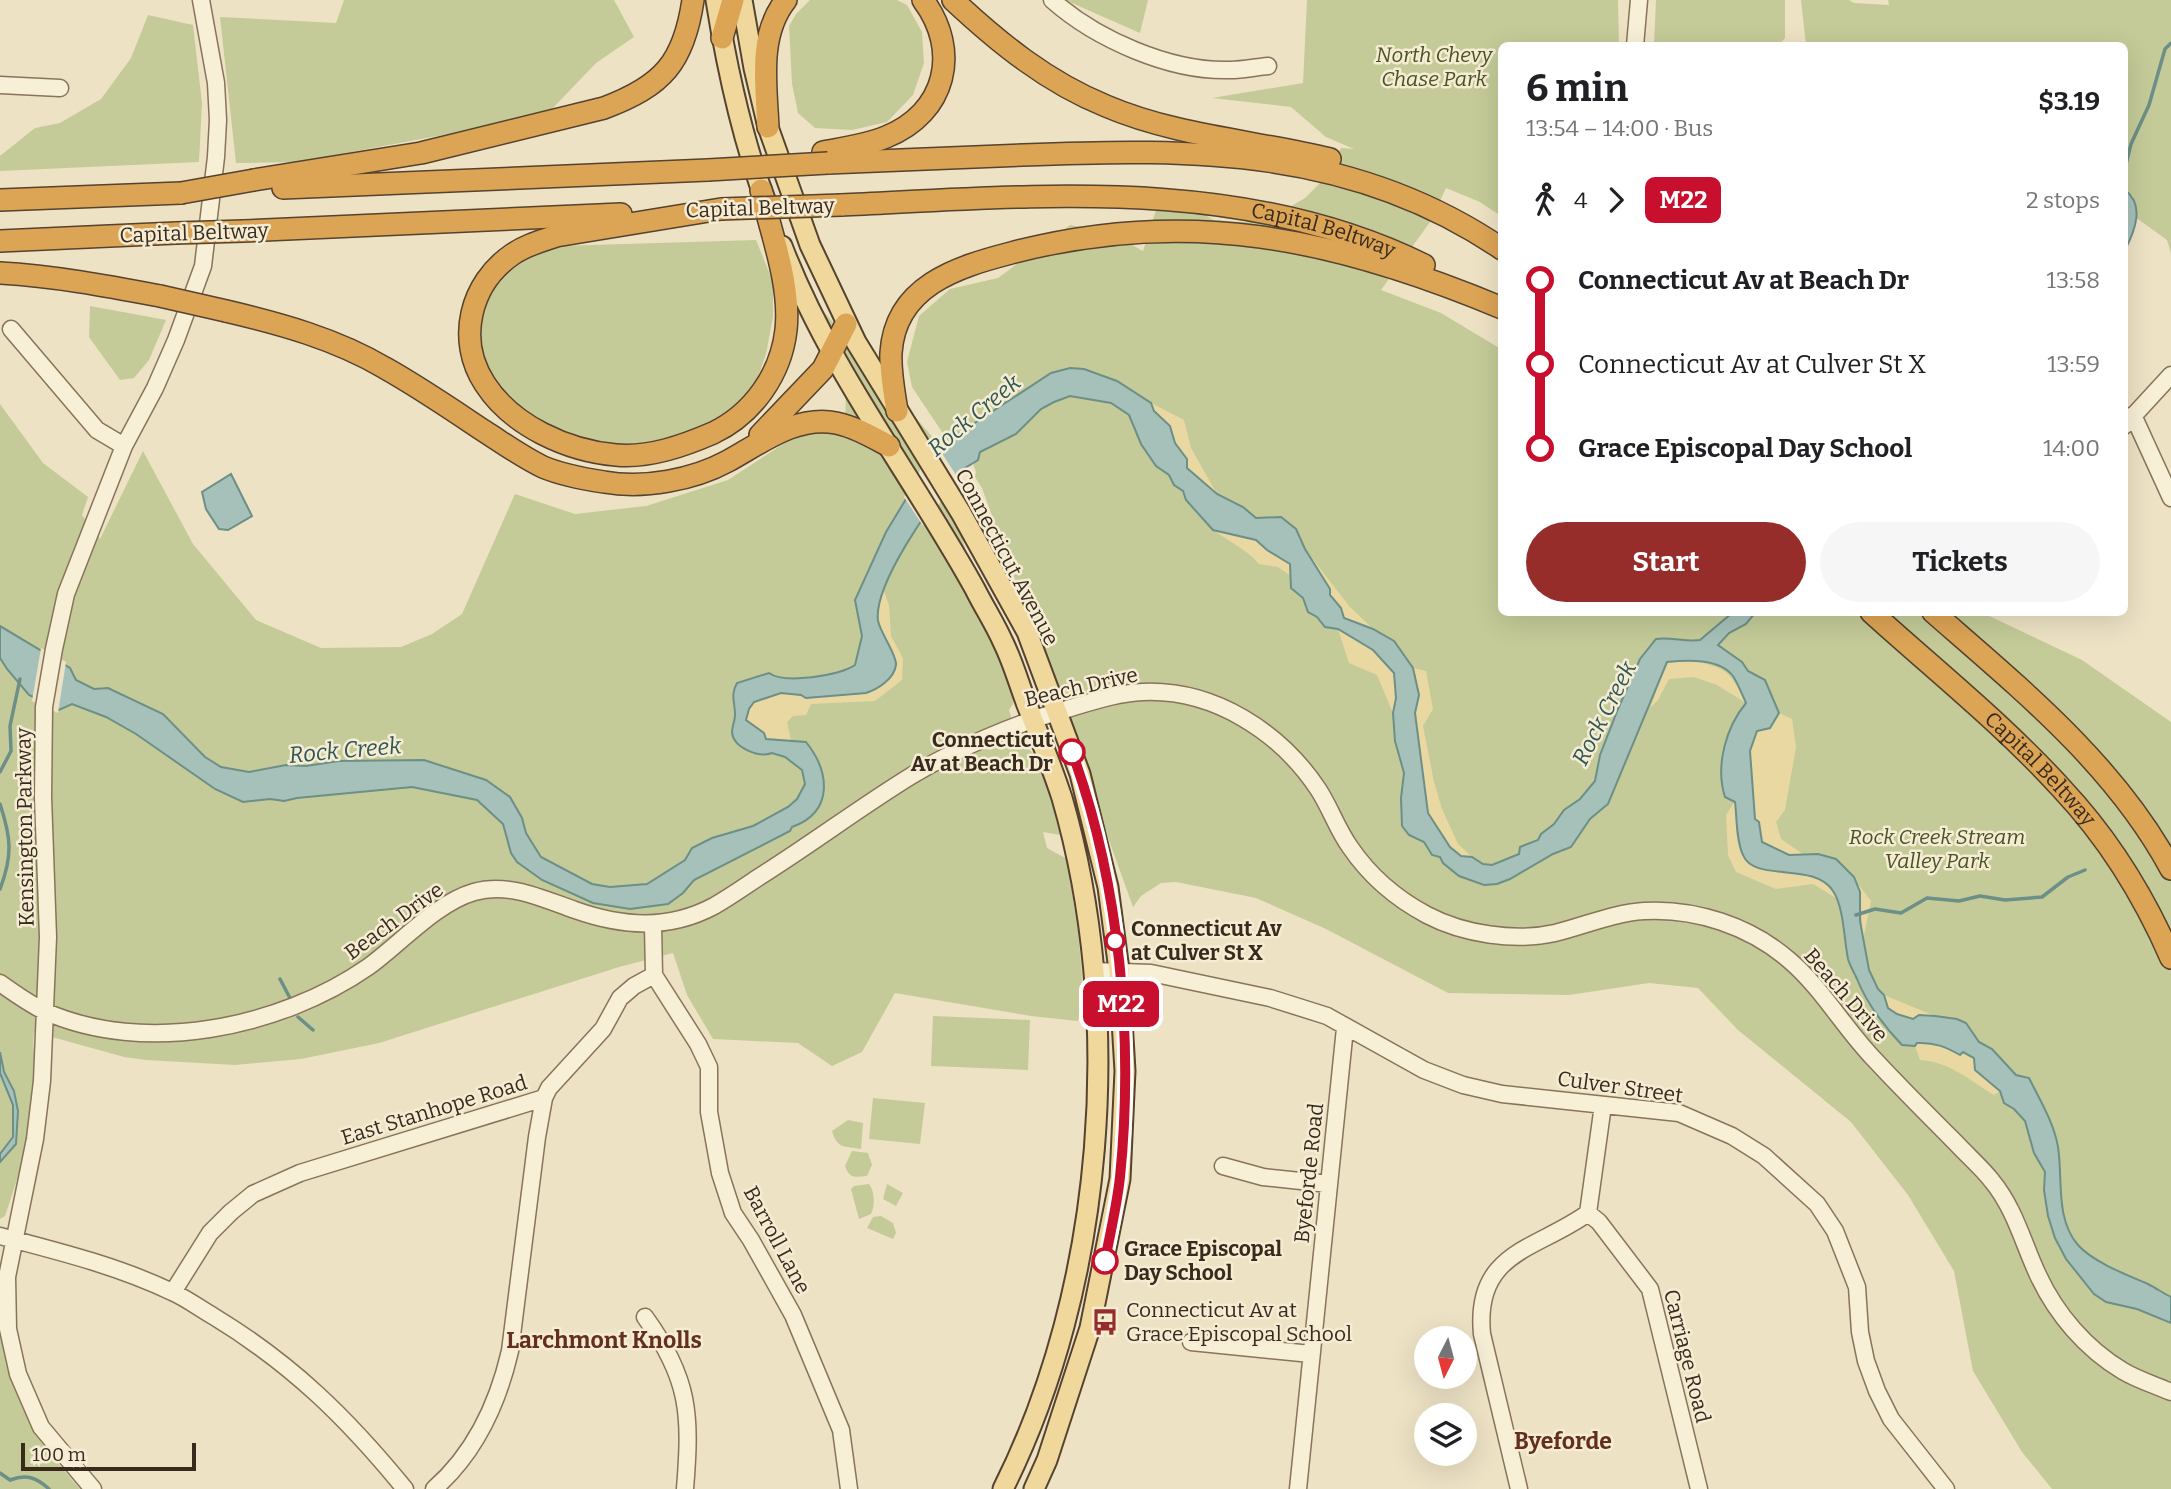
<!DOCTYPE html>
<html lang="en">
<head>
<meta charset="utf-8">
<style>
	:root { --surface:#fff; --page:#f6f6f6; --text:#202124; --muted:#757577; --accent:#962d2b }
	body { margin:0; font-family:Bitter,serif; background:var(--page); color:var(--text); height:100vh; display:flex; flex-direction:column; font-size:26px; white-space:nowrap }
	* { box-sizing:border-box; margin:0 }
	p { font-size:23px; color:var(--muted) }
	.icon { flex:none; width:38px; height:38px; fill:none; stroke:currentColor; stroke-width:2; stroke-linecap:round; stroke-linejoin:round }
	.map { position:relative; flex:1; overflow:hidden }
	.panel { position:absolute; left:1498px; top:42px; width:630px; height:574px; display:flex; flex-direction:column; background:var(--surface); border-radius:10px; box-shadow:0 7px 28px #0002 }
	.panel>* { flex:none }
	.badge { padding:0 14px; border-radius:10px; font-size:24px; line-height:46px }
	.needle { width:46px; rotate:186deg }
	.buttons { position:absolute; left:1414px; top:1326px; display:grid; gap:14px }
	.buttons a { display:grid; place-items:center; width:63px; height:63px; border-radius:50%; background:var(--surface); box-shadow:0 7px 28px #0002; font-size:35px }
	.scale { position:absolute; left:21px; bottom:18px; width:175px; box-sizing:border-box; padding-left:7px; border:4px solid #382b1e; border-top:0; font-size:19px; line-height:24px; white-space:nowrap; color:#382b1e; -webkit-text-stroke:5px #f5ecd3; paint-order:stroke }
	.map>.badge { position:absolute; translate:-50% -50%; box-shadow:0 0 0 4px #fff }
	.legs { display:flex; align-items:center; gap:10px; height:77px; padding:0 28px; font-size:23px }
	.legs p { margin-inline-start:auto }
	.overview { display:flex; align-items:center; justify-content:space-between; height:119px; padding:0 28px }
	h1 { font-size:38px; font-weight:700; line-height:52px }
	.cta { display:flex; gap:14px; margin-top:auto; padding:14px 28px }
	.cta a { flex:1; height:80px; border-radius:42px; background:var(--accent); color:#fff; font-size:28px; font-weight:700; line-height:80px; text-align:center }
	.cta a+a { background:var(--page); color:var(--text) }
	ul { padding:0 28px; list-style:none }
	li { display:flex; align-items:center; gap:24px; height:84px; font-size:26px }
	li i { display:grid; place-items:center; width:10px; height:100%; margin:0 9px; background:currentColor }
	li i::after { content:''; width:18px; height:18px; margin:-9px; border:5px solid; border-radius:50%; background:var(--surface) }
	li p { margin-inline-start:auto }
	li:first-child i { background:linear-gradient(#0000 50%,currentColor 0) }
	li:last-child i { background:linear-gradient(currentColor 50%,#0000 0) }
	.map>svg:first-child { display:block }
	.green { fill:#c4cb98 }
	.sand { fill:#e9d8a1 }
	.water { fill:#a6c1b9; stroke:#6c8f87; stroke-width:2 }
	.pier { fill:#ede2c4 }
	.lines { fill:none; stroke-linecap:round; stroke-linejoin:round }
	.stream { stroke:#6c8f87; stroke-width:3.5 }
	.minor-casing { stroke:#88745a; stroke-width:19 }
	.major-casing { stroke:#55422f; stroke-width:23 }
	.highway-casing { stroke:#55422f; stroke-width:24 }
	.minor { stroke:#f8efd7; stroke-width:16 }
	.major { stroke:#f0d89c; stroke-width:19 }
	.highway { stroke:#dca455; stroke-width:21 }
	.highway-bridge-casing { stroke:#55422f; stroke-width:24; stroke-linecap:butt }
	.highway-bridge { stroke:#dca455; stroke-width:21 }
	.line-1-casing { stroke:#fff; stroke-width:16 }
	.line-1 { stroke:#c8102e; stroke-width:10 }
	.stop-1-dot { fill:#fff; stroke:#c8102e; stroke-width:3.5 }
	.labels { text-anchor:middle; stroke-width:5; stroke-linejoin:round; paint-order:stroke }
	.park-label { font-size:21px; font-style:italic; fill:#475425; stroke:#f5ecd3 }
	.street-label { font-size:21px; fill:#382b1e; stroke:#f5ecd3 }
	.stop-label { font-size:21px; font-weight:bold; fill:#382b1e; stroke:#f5ecd3; text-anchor:start }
	.poi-label { font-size:21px; fill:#382b1e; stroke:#f5ecd3; text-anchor:start }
	.water-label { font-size:23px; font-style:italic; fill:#2e5756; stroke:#f5ecd3 }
	.neighbourhood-label { font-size:23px; font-weight:bold; fill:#642f1e; stroke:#f5ecd3 }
</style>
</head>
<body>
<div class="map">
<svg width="2171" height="1489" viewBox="0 0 2171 1489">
	<rect width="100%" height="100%" fill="#ede2c4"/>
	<!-- green -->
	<path class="green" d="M344 0H614L634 37 596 63 551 110 443 135 297 162 236 163 220 17 336 23Z
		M810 0H897L907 5 922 32 924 63 913 95 887 122 852 130 815 128 798 113 792 84 789 26 796 14Z
		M1065 0H1148L1140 33Z
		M1307 0H1618L1619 45 1502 46 1501 216 1480 202 1446 188 1430 222 1381 290 1441 313 1501 349 1502 612 1983 613 2082 660 2171 722V1489H2052L2022 1452 1973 1371 1954 1271 1908 1195 1851 1122 1738 1030 1698 988 1649 983 1569 995 1448 993 1326 929 1256 898 1176 882 1161 883 1141 896 1133 907 982 488 975 477 976 472 962 433 950 444 912 387 907 362 919 316 950 289 998 278 1070 225 1107 231 1143 251 1162 191 1214 220 1243 222 1262 219 1280 213 1305 198 1325 178 1341 148 1354 149 1326 137 1291 107 1212 98 1303 83Z
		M1656 0H1785V38L1779 45H1654Z
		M1801 0H1849L1854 3 1889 5 1888 0H2171V253L2167 240 2135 217 2133 196 2125 190 2124 46 1806 45Z
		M148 15 193 25 202 103 199 162 0 171V156L35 128 60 123 101 99 131 58Z
		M756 240 773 282V317L766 354 755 385 733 409 704 430 665 446 580 444 500 396 482 367 474 328 484 292 502 272 535 254 558 246Z
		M90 306 166 320 149 360 134 378 120 380 89 337Z
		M824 312 935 440 991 642 1012 691 1013 704 1009 710 1019 745C1044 746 1054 813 1060 835L1043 832 1047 848 1067 859 1078 931 1084 997 1078 1021 1031 1016 895 993 862 1052 832 1066 798 1043 713 1039 687 995 673 953 619 967 379 1043 301 1059 235 1065 146 1060 124 1057 34 1032C31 1053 39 1071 37 1091 31 1133 19 1176 5 1216L0 1219V404L43 463 88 497 82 515 100 539 143 451 193 544 256 620 321 648 401 647 432 634 462 614 515 494 575 514 646 506 728 480 797 435 828 431 843 436C850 393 843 351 824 312Z
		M933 1016 1030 1020 1028 1070 931 1066Z
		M873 1098 925 1103 920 1144 869 1139Z
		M848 1120 863 1123 861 1149C844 1146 837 1149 832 1131Z
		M852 1151 868 1153 872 1165 867 1176C854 1177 850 1179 845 1166Z
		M869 1184C875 1192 875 1205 871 1214L859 1219 851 1189 854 1186Z
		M887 1184 903 1193 896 1206 883 1199Z
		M881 1216 893 1223 896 1233 893 1239 867 1228 873 1217Z
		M0 1327C9 1395 35 1438 80 1489H0Z"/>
	<!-- sand -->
	<path class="sand" d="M1151 403 1184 420 1191 448 1217 494 1187 468V459L1175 443 1170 426 1154 411Z
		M1213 530 1256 540 1267 550 1290 564 1291 576 1278 567 1259 564C1251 553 1226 539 1213 530Z
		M1305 549 1349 606 1373 629 1344 618 1341 608 1330 595Z
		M883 589 889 605 891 636 903 658 902 680 875 701 811 704 806 715 793 716 787 722 791 740 766 739 746 720 749 709 755 701 781 693 801 695 806 698 866 693 875 690 893 674V651C876 634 877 610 883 589Z
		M1338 629C1353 638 1387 656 1394 674 1398 684 1395 702 1393 713L1377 675 1349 663Z
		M1691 660C1727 669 1729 669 1746 703L1717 685 1694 677 1669 679 1658 700 1650 708 1667 662Z
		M1413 668 1426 671 1433 709 1423 726 1434 782 1442 809 1458 844 1472 857 1461 856 1450 846 1428 813 1415 713 1419 695Z
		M1779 713 1792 719 1796 747 1785 810 1776 822 1781 839 1803 854 1789 855 1762 842 1755 819 1751 774 1750 751 1757 731 1770 728Z
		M1735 801 1742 854C1752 861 1761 868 1772 871 1796 877 1825 867 1836 898L1813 884 1776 889 1736 872 1728 855 1726 815Z
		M1858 884 1871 901 1863 940 1860 892Z
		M1884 995 1935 1016 1919 1015 1913 1019 1897 1014 1887 1008Z
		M1927 1042 1944 1046 1960 1055 1962 1051 1974 1058 1975 1070 2000 1091 1994 1095C1971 1081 1948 1061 1920 1060L1915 1046 1917 1043Z"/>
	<!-- water -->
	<path class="water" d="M2125 190C2145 205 2135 231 2125 250Z
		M1070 368 1084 369 1117 381 1151 403 1154 411 1170 426 1175 443 1187 459V468L1217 494 1243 507 1256 518 1281 517 1296 529 1305 549 1330 589V595L1341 608 1344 618 1373 629 1394 641 1413 668 1419 695 1415 713 1428 813 1450 847 1461 856 1472 857 1483 864 1492 865 1519 854 1520 847 1538 840 1541 834 1554 824 1564 810 1580 799 1595 781 1600 755 1618 709 1640 659 1656 639C1671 637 1686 642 1700 640L1732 613H1755L1746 624 1729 633 1718 645 1742 662 1748 671 1765 680 1779 713 1770 728 1757 731 1750 751 1755 819 1759 822 1762 842 1789 855 1818 854 1836 859 1854 877 1860 892V921L1869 970 1878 989 1884 995 1888 1008 1897 1014 1913 1019 1919 1015 1935 1016 1957 1019 1966 1023 1979 1042 1992 1049 2016 1075 2029 1078C2040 1100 2054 1123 2058 1147 2063 1178 2055 1219 2078 1245 2093 1262 2127 1275 2148 1284 2156 1288 2163 1293 2171 1297V1323L2137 1309 2106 1302 2094 1294 2066 1259 2055 1238 2048 1216 2044 1190 2045 1172 2034 1153 2025 1121 2014 1109 2004 1103 2000 1091 1975 1070 1974 1058 1963 1052 1960 1055C1946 1047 1934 1042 1917 1043L1915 1046 1902 1045C1883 1025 1867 1004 1857 979 1854 972 1850 966 1848 959 1844 940 1844 907 1833 891 1814 861 1754 883 1743 855 1736 840 1737 818 1735 802L1725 797C1715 766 1726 727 1746 703 1742 694 1738 684 1733 676 1719 658 1687 660 1667 662L1608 804 1590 819 1571 847 1553 854 1510 879 1497 884 1484 885 1459 876 1443 863 1440 857 1432 855 1424 842 1409 835 1402 826 1401 798 1404 773 1395 741 1393 713 1396 698 1394 673 1373 650 1338 629 1325 627 1317 617 1308 612 1303 598 1291 588 1290 564 1267 550 1256 540 1213 530 1186 500 1183 491 1174 485 1169 475 1156 466 1141 444 1129 415 1111 403 1070 396 1054 402 1041 409 1016 434 980 452 978 460C971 465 961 469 956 475 932 502 873 585 878 621 881 634 897 655 896 665 894 679 878 689 866 693L806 698 801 695 781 693 754 702 749 709 746 720 764 733 766 739 806 742C830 772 834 812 792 827L790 831 694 880 683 893 668 904 630 909 593 903 542 880 517 862 511 853 503 824 477 800 412 787 297 798 284 801 270 799 243 802 215 789 136 734 106 717 72 704 59 710 29 695 7 669 0 658V626L70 668 76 680 94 689 108 688 163 714 205 757 221 767 249 772 286 765 306 766 339 761 424 760 486 780 510 797 522 818 526 833 541 857 592 884 610 887 647 884 685 860 692 848 712 838 753 826 788 807 797 799 805 784 802 770 785 757 772 753C759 758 733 748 732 732 732 726 735 721 735 715 735 701 730 696 737 683L769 673C784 684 839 676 855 665L862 636 855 600 886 532 940 443H950L961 432 1051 373Z
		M231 474 252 516 228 530 219 529 206 509 202 492Z
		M0 1052 4 1072 14 1091 18 1111 16 1144 0 1162V1154L13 1137V1105L0 1073Z"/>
	<!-- pier -->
	<path class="pier" d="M936 444 958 478 923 526 904 497Z
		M41 648 66 662 58 713 32 701Z"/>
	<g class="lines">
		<!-- stream -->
		<path class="stream" d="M2124 172 2131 144 2149 105 2165 49 2171 43
			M0 772 11 751 10 726 20 679
			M0 804C11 837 13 855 0 889
			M1856 915 1875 909 1901 913 1927 898 1959 901 1980 896 2005 900 2042 897 2068 877 2085 870
			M280 979 291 1000
			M298 1017 313 1030
			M0 1473 10 1480C26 1474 36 1477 49 1489"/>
		<defs>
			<path id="minor" d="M1052 0C1096 39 1170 72 1230 70 1243 70 1256 67 1268 66
				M1635 46 1639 0
				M0 85 60 88
				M11 329 97 430 124 446
				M2133 415 2171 498
				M2124 426 2171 375
				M1094 971 1151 973 1270 998 1327 1016 1424 1070 1463 1085 1502 1094 1679 1113 1732 1136 1764 1156 1817 1204 1835 1231 1857 1287 1860 1332 1866 1361 1877 1391 1891 1419 1946 1489
				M654 975 698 1044 709 1067V1112L720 1173 733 1213 751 1240 793 1315 841 1430 849 1489
				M0 983C14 993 28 1003 44 1011 144 1056 280 1028 368 967 400 944 436 903 474 892 509 882 543 899 575 910 623 927 669 930 714 906 730 897 744 887 759 877 810 845 859 808 911 776 955 749 1017 723 1067 709 1091 702 1117 693 1143 692 1214 689 1280 732 1318 789 1330 807 1337 829 1350 847 1369 875 1397 899 1427 915 1463 934 1515 942 1555 933 1584 926 1613 913 1644 911 1695 908 1750 926 1789 960 1822 988 1844 1028 1874 1059 1901 1088 1928 1115 1956 1143 1968 1156 1982 1168 1992 1181 2015 1209 2023 1243 2038 1275 2056 1314 2086 1349 2123 1371 2138 1380 2155 1385 2171 1392
				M1223 1166 1263 1177 1329 1184
				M1588 1213 1599 1222 1650 1289 1699 1489
				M1588 1213 1603 1105
				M0 1236C57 1251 118 1266 172 1292 186 1298 199 1308 213 1316 292 1364 347 1418 405 1489
				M173 1292 210 1233 231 1212 253 1194 300 1173 544 1098 549 1088 603 1029 620 998 634 986 654 975 653 925
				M645 1317C690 1379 691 1415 685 1489
				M1191 1342 1311 1354
				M93 1489 41 1427 18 1374 8 1329 7 1277 35 1139 42 1081 48 937 43 797 44 707 54 649 66 594 124 446 155 388 176 340 203 266 216 157 218 120 216 83 201 0
				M434 1489C475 1453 498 1403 510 1351L537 1137 544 1098
				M1298 1489 1345 1028
				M1519 1489 1482 1334C1474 1251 1537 1250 1588 1213"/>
			<path id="major" d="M716 0C727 69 742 139 767 205
				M742 0 754 68 768 127 810 245 856 342 961 513 1027 632 1080 774 1108 887 1119 970 1125 1071 1120 1179 1090 1328 1047 1460 1034 1489
				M782 246C829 369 912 475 975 589 984 607 995 624 1003 642 1013 662 1019 684 1027 705 1039 735 1052 767 1062 798 1125 1015 1105 1286 1003 1489"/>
			<g id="highway">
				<path d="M953 0C999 43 1047 82 1106 106 1176 136 1256 141 1330 159"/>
				<path d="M722 38 733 0"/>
				<path d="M768 127C766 84 758 35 786 0"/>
				<path d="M823 152C844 148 867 145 886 137 946 113 961 51 923 0"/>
				<path d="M828 163C893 160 958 158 1023 155 1195 148 1354 148 1502 249"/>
				<path d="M254 180 421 153 604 108C663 86 684 62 693 0"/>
				<path d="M283 188 708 170"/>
				<path d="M0 200 181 193"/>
				<path id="s1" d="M841 205C1036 196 1242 175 1424 265"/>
				<path d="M721 209 556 236C541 241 526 245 513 254 470 283 456 340 485 384 512 426 568 451 616 455 649 458 683 446 713 433 753 414 781 374 786 330 791 284 771 234 761 190"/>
				<path d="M244 231 621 214"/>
				<path d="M0 241 176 233"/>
				<path d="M0 273C54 276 107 286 160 296"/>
				<path d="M226 311C281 324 336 339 385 368 419 387 451 409 484 431 503 443 522 457 543 467 562 475 584 479 604 482 644 489 693 480 728 461 761 443 796 415 836 423 855 427 872 437 889 446"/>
				<path d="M897 411C894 392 890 372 891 353 895 286 957 267 1011 253 1188 206 1337 239 1502 308"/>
				<path d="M760 435 823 369 846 324"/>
				<path id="s2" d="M1871 612C1935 670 2004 725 2062 789 2108 838 2144 896 2171 958"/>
				<path d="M1933 612C2021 689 2115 765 2171 869"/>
			</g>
		</defs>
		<!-- minor casing -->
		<use href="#minor" class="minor-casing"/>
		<!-- major casing -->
		<use href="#major" class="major-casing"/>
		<!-- highway casing -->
		<use href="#highway" class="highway-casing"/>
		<!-- minor -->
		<use href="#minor" class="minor"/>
		<!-- major -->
		<use href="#major" class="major"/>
		<!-- highway -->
		<use href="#highway" class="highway"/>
		<defs>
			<path id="highway-bridge" d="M708 170 828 163
				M181 193 254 180
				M721 209 841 205
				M176 233 244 231
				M160 296 226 311"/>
		</defs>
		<!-- highway-bridge casing -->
		<use href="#highway-bridge" class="highway-bridge-casing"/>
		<!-- highway-bridge -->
		<use href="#highway-bridge" class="highway-bridge"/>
	</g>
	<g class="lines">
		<defs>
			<path id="line-1" d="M1072 752C1120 883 1134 1039 1120 1177 1117 1205 1110 1234 1105 1261"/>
		</defs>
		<!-- line-1 casing -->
		<use href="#line-1" class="line-1-casing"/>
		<!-- line-1 -->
		<use href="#line-1" class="line-1"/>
	</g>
	<!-- icons -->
	<defs>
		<symbol id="bus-bare" viewBox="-9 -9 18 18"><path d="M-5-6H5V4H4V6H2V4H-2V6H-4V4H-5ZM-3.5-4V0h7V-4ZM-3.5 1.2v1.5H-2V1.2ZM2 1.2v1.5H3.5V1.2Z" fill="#962d2b" stroke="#f5ecd3" stroke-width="2.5" paint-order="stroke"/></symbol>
	</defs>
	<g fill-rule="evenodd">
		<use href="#bus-bare" x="1086" y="1303" width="38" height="38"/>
	</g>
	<!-- markers -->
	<g class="stop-1-dot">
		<circle cx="1072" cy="752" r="12"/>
		<circle cx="1115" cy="941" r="9"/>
		<circle cx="1105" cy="1261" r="12"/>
	</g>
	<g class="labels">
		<!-- park labels -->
		<g class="park-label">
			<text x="1434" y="62">North Chevy<tspan x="1434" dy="24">Chase Park</tspan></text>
			<text x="1937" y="844">Rock Creek Stream<tspan x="1937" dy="24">Valley Park</tspan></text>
		</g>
		<!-- street labels -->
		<g class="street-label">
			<text transform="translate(760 208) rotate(-2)" y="7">Capital Beltway</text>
			<text dy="7" stroke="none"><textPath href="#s1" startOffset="486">Capital Beltway</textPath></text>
			<text transform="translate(194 233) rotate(-2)" y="7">Capital Beltway</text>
			<text transform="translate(1007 557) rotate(62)" y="7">Connecticut Avenue</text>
			<text transform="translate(1081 687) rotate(-13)" y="7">Beach Drive</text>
			<text dy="7" stroke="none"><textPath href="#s2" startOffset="231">Capital Beltway</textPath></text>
			<text transform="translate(25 827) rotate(-91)" y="7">Kensington Parkway</text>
			<text transform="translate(394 921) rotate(-36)" y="7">Beach Drive</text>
			<text transform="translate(1846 995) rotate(49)" y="7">Beach Drive</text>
			<text transform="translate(1620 1087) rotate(8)" y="7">Culver Street</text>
			<text transform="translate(434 1110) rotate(-17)" y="7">East Stanhope Road</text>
			<text transform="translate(1309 1173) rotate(-84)" y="7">Byeforde Road</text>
			<text transform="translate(777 1240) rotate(62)" y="7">Barroll Lane</text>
			<text transform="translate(1687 1356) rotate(76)" y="7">Carriage Road</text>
		</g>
		<!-- stop labels -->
		<g class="stop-label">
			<text x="1053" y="747" text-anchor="end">Connecticut<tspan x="1053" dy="24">Av at Beach Dr</tspan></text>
			<text x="1131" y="936">Connecticut Av<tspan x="1131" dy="24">at Culver St X</tspan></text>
			<text x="1124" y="1256">Grace Episcopal<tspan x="1124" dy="24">Day School</tspan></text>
		</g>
		<!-- poi labels -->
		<g class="poi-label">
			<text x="1126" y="1317">Connecticut Av at<tspan x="1126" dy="24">Grace Episcopal School</tspan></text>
		</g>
		<!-- water labels -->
		<g class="water-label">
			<text transform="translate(974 415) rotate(-40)" y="8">Rock Creek</text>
			<text transform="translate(1604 713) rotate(-63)" y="8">Rock Creek</text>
			<text transform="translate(345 750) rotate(-5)" y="8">Rock Creek</text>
		</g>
		<!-- neighbourhood labels -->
		<g class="neighbourhood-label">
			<text x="604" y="1348">Larchmont Knolls</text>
			<text x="1563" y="1449">Byeforde</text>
		</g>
	</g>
</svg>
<div class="buttons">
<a><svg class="needle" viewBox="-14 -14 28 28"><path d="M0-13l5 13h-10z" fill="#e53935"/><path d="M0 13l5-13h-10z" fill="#757577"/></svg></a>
<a><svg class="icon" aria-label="layers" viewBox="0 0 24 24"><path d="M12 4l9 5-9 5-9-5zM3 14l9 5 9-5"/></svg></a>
</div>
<div class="scale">100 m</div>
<b class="badge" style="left:1121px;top:1004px;background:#c8102e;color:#fff">M22</b>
<section class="panel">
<div class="overview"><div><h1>6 min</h1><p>13:54 – 14:00 · Bus</p></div><b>$3.19</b></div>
<div class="legs"><svg class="icon" aria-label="walk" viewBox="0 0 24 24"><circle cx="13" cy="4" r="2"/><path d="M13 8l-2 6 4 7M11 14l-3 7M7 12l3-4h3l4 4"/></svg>4<svg class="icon" aria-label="forward" viewBox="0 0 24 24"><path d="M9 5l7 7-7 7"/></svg><b class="badge" style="background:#c8102e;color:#fff">M22</b><p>2 stops</p></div>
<ul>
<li><i style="color:#c8102e"></i><b>Connecticut Av at Beach Dr</b><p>13:58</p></li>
<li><i style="color:#c8102e"></i><span>Connecticut Av at Culver St X</span><p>13:59</p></li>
<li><i style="color:#c8102e"></i><b>Grace Episcopal Day School</b><p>14:00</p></li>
</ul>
<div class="cta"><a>Start</a><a>Tickets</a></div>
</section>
</div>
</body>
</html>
